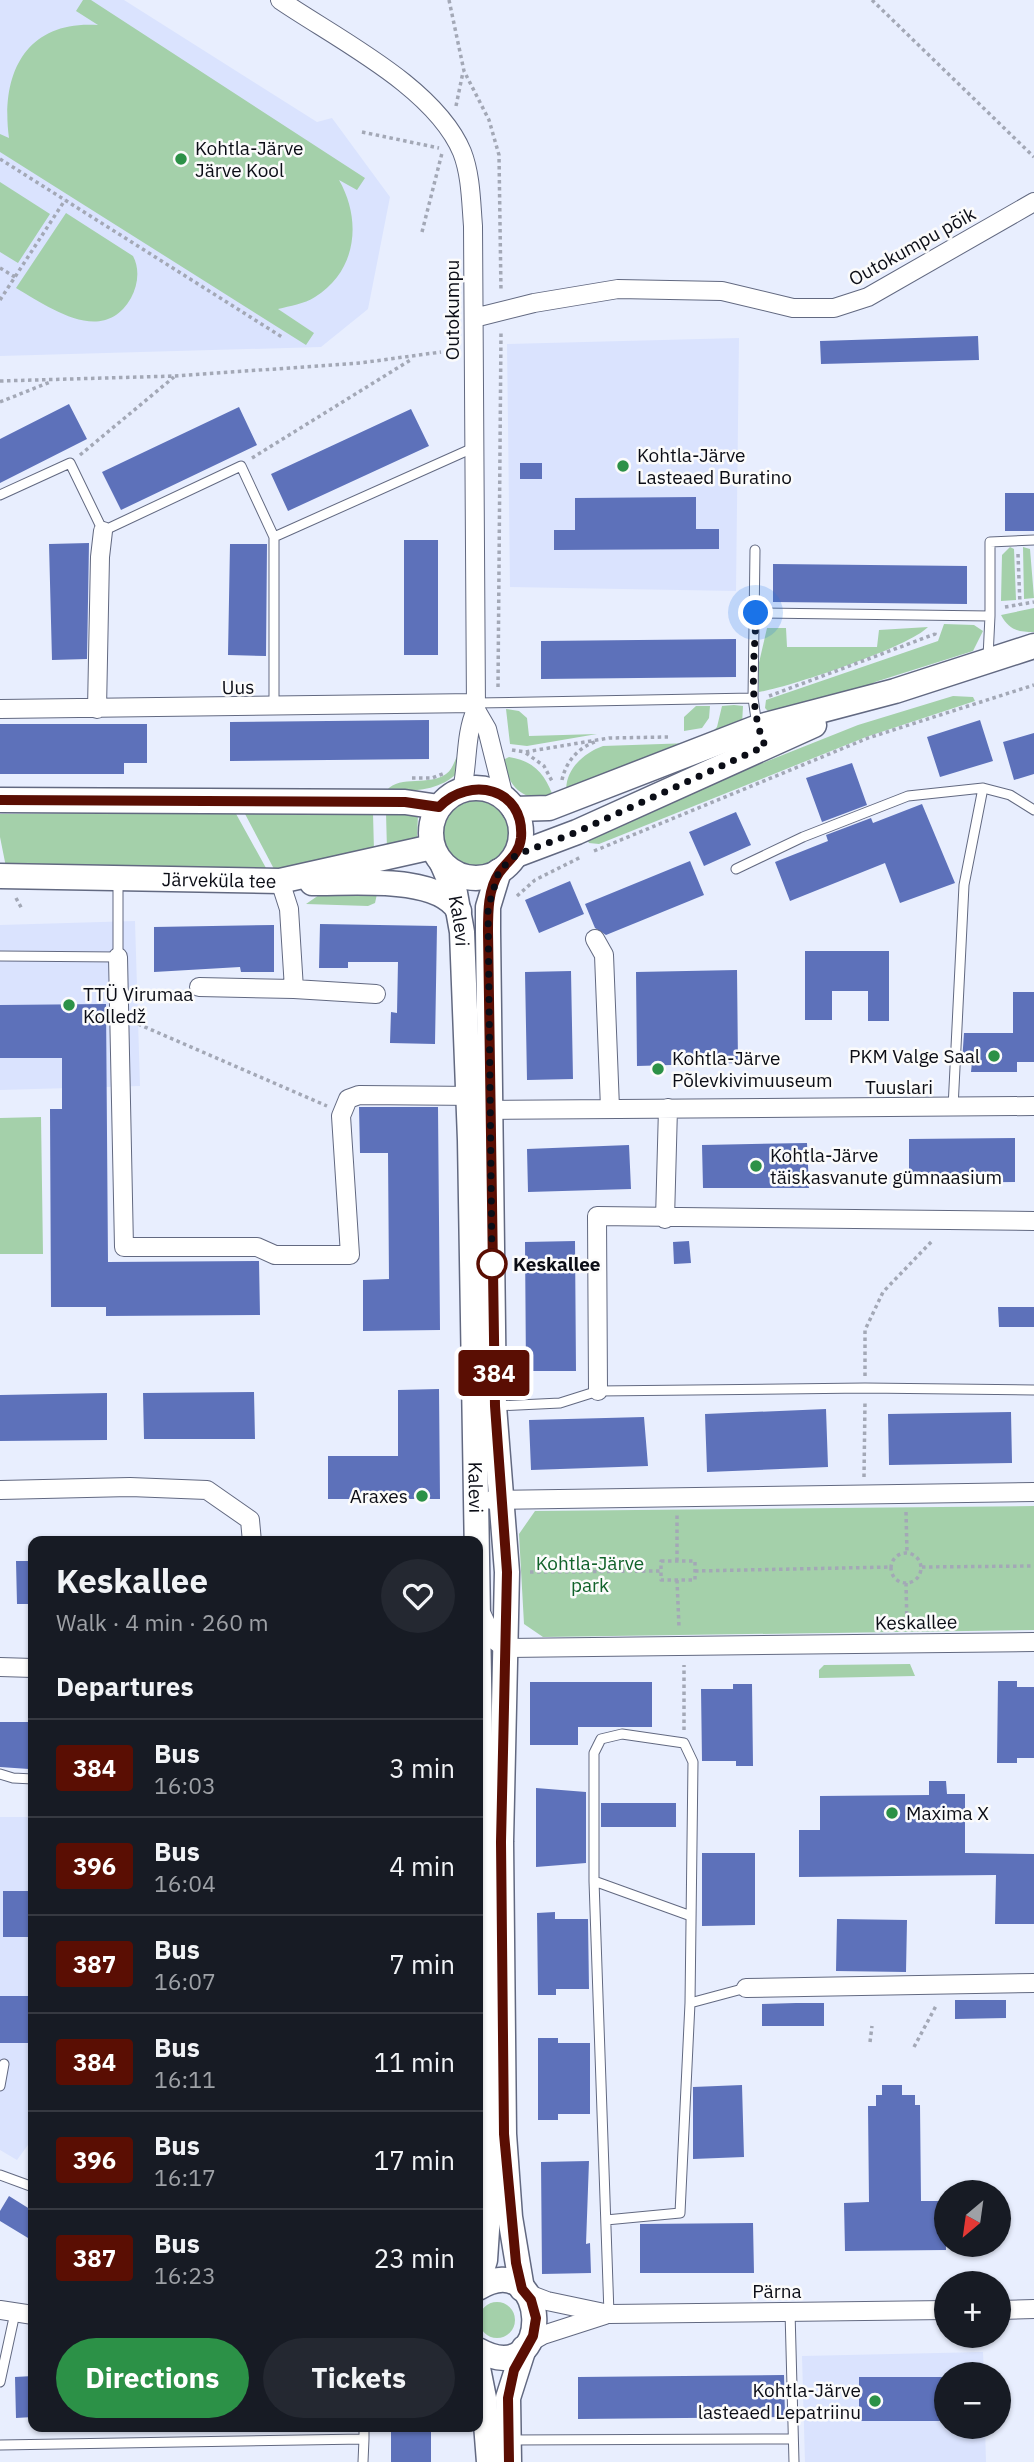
<!DOCTYPE html>
<html lang="en">
<head>
<meta charset="utf-8">
<style>
	:root { --surface:#171b24; --page:#242831; --text:#f1f3f6; --muted:#9ea1a6; --line:#363941; --accent:#2c9147 }
	body { margin:0; font-family:"IBM Plex Sans",sans-serif; background:var(--page); color:var(--text); height:100vh; display:flex; flex-direction:column; font-size:26px; white-space:nowrap }
	* { box-sizing:border-box; margin:0 }
	p { font-size:23px; color:var(--muted) }
	.icon { flex:none; width:38px; height:38px; fill:none; stroke:currentColor; stroke-width:2; stroke-linecap:round; stroke-linejoin:round }
	.map { position:relative; flex:1; overflow:hidden }
	.sheet { position:absolute; left:28px; top:1536px; width:455px; height:896px; display:flex; flex-direction:column; background:var(--surface); border-radius:14px; box-shadow:0 2px 5px #0004 }
	.sheet>* { flex:none }
	.badge { padding:0 14px; border-radius:5px; font-size:24px; line-height:46px }
	.needle { width:46px; rotate:209deg }
	.fabs { position:absolute; left:934px; top:2180px; display:grid; gap:14px }
	.fabs a { display:grid; place-items:center; width:77px; height:77px; border-radius:50%; background:var(--surface); box-shadow:0 2px 5px #0004; font-size:35px }
	.you { position:absolute; width:35px; height:35px; margin:-18px; border:5px solid #fff; border-radius:50%; background:#1a73e8; box-shadow:0 0 0 10px #1a73e833 }
	.map>.badge { position:absolute; translate:-50% -50%; box-shadow:0 0 0 4px #fff }
	h2 { padding:0 28px; font-size:26px; line-height:63px }
	.round { display:grid; place-items:center; flex:none; width:74px; height:74px; border-radius:37px; background:var(--page) }
	.headline { display:flex; align-items:center; justify-content:space-between; height:119px; padding:0 28px }
	h1 { font-size:33px; font-weight:700; line-height:52px }
	.action { display:flex; gap:14px; margin-top:auto; padding:14px 28px }
	.action a { flex:1; height:80px; border-radius:42px; background:var(--accent); color:#fff; font-size:28px; font-weight:700; line-height:80px; text-align:center }
	.action a+a { background:var(--page); color:var(--text) }
	ul { padding:0; list-style:none }
	li { display:flex; align-items:center; gap:21px; height:98px; padding:0 28px; border-top:2px solid var(--line) }
	li div { flex:1 }
	li b { display:block; font-size:26px }
	li em { font-style:normal }
	li .badge { min-width:77px; font-weight:700; text-align:center }
	.map>svg:first-child { display:block }
	.built { fill:#dae3fe }
	.green { fill:#a4d0aa }
	.building { fill:#5d71ba }
	.lines { fill:none; stroke-linecap:round; stroke-linejoin:round }
	.service-casing { stroke:#626981; stroke-width:11 }
	.minor-casing { stroke:#626981; stroke-width:20 }
	.secondary-casing { stroke:#626981; stroke-width:27 }
	.path { stroke:#a3a8b6; stroke-width:3.5; stroke-dasharray:3.5 3.5; stroke-linecap:butt }
	.service { stroke:#fff; stroke-width:9 }
	.minor { stroke:#fff; stroke-width:18 }
	.secondary { stroke:#fff; stroke-width:24 }
	.line-casing { stroke:#fff; stroke-width:16 }
	.line { stroke:#5a0e03; stroke-width:10 }
	.walk { stroke:#0b0d16; stroke-width:7; stroke-dasharray:0 12.6 }
	.poi-dot { fill:#2c9147; stroke:#fbfbfb; stroke-width:2.5 }
	.stop-dot { fill:#fff; stroke:#5a0e03; stroke-width:3.5 }
	.labels { text-anchor:middle; stroke-width:5; stroke-linejoin:round; paint-order:stroke }
	.poi-label { font-size:19px; fill:#0b0d16; stroke:#fbfbfb; text-anchor:start }
	.street-label { font-size:19px; fill:#0b0d16; stroke:#fbfbfb }
	.stop-label { font-size:19px; font-weight:bold; fill:#0b0d16; stroke:#fbfbfb; text-anchor:start }
	.park-label { font-size:19px; fill:#11622a; stroke:#fbfbfb }
</style>
</head>
<body>
<div class="map">
<svg width="1034" height="2462" viewBox="0 0 1034 2462">
	<rect width="100%" height="100%" fill="#e8eefe"/>
	<!-- built -->
	<path class="built" d="M0 0H124L317 122 332 118 390 197 368 309 321 347 0 356Z
		M739 338 736 591 510 587 507 344Z
		M135 921 140 1086 0 1090V925Z
		M0 1817H33V2138L17 2160 0 2150Z
		M983 2352 984 2375H947V2427H985L986 2462H805L802 2356Z"/>
	<!-- green -->
	<path class="green" d="M83 0H91L365 178 357 190 339 180C362 220 357 271 315 297 304 304 290 306 278 309L314 333 306 345 0 152V134L9 138C0 72 27 20 98 25L76 11Z
		M0 182 50 214 18 263 0 252Z
		M66 213 133 256C140 269 138 285 131 298 103 347 49 307 16 288Z
		M1010 547 1014 549 1016 600 1001 601 1002 555Z
		M1023 547 1030 549 1034 598 1024 599Z
		M1034 608V632C1018 632 1009 630 1001 615Z
		M944 624 974 625 983 631 973 651 875 682 859 691 770 713 765 708 766 700 938 641Z
		M928 627C909 647 790 687 759 692L758 667 767 628H786L787 647H877L879 630Z
		M953 696 973 697 975 701 866 737 599 844 589 843 587 839 700 788 858 725Z
		M734 705 743 706 742 724 730 734 567 796C562 772 583 753 603 746L691 743 707 738 717 727 722 706Z
		M696 706H710L709 718 702 728 684 731V717Z
		M506 709 519 711 527 718 529 736 597 734 527 746 510 744Z
		M458 755 460 770C442 791 413 792 387 790 400 775 430 786 446 774 453 769 454 761 458 755Z
		M509 757C536 761 546 776 555 801 524 799 510 792 503 760Z
		M443 834a33 33 0 1 1 66 0a33 33 0 1 1-66 0Z
		M235 812 266 868 6 867 0 837V814Z
		M244 812 373 813 374 851 274 869Z
		M386 813 418 814 417 839 387 850Z
		M377 894 375 903 368 906 306 904 319 895Z
		M41 1117 43 1254H0V1118Z
		M1034 1506V1630L543 1637 524 1624 519 1534 535 1511Z
		M910 1664 915 1676 819 1678V1670L824 1665Z
		M479 2320a18 18 0 1 1 36 0a18 18 0 1 1-36 0Z"/>
	<!-- building -->
	<path class="building" d="M978 336 979 360 821 364 820 341Z
		M69 404 87 439 0 483V439Z
		M239 407 257 445 121 510 102 472Z
		M411 409 429 446 288 511 271 474Z
		M520 463H542V479H520Z
		M1005 493H1034V531H1005Z
		M696 497V529H719V549L554 550V530H575V498Z
		M404 540H438V655H404Z
		M89 543 87 659 52 660 49 544Z
		M230 544H267L266 656 228 655Z
		M773 564 967 566V604L773 602Z
		M736 639V677L541 679V641Z
		M429 720V759L230 761V722Z
		M980 720 993 761 940 777 927 737Z
		M0 724H147V763H124V774H0Z
		M1034 733V774L1014 780 1003 742Z
		M852 763 867 805 822 822 806 778Z
		M922 804 955 883 900 903 885 863 790 901 775 862 828 841 826 835 871 818 873 823Z
		M736 812 751 845 704 866 689 832Z
		M690 861 704 895 606 935 595 928 585 904Z
		M570 881 584 914 539 933 525 900Z
		M320 924 437 926 435 1044 390 1043 391 1012 397 1013 398 962H348V968H319Z
		M274 925V972H241L240 967 154 972V927Z
		M805 951H889V1021H868V991H832V1020H805Z
		M737 970 738 1063 637 1066 636 972Z
		M571 971 573 1079 527 1080 525 972Z
		M1013 992H1034V1062H1017V1072H971L972 1062H962L964 1033H1013Z
		M106 1004 108 1262 259 1261 260 1315 106 1316V1307H51L50 1109H62V1058H0V1005Z
		M359 1107H438L440 1330 363 1331V1280L389 1279 388 1153H360Z
		M1015 1138V1182L909 1183V1139Z
		M807 1143 809 1188H703L702 1145Z
		M629 1145 631 1189 528 1192 527 1149Z
		M575 1241 576 1371H526L525 1242Z
		M689 1241 691 1263 674 1264 673 1242Z
		M998 1307H1034V1327H999Z
		M439 1389 440 1499H328V1456H398V1390Z
		M254 1392 255 1439H144L143 1393Z
		M107 1393V1440L0 1441V1395Z
		M826 1409 828 1467 707 1472 705 1414Z
		M1011 1412 1012 1463 889 1465 888 1414Z
		M644 1417 648 1466 531 1470 529 1420Z
		M16 1561H33V1604H17Z
		M998 1681H1017V1687H1034V1758H1017V1763H997Z
		M530 1682H652V1727H578V1745H530Z
		M733 1684H752L753 1766H736V1761H702L701 1689H733Z
		M0 1722H33V1766H29V1769L0 1767Z
		M929 1781H946L947 1794H965V1853L1034 1854V1924H995L996 1875 799 1877V1830H820V1796L929 1795Z
		M536 1788 586 1792V1863L536 1867Z
		M601 1803H676V1827H601Z
		M702 1853H755V1925L702 1926Z
		M3 1891H33V1937H3Z
		M555 1912V1919H588L589 1989H556V1995H538L537 1913Z
		M837 1919 907 1920 906 1972 836 1971Z
		M0 1996H33V2043H0Z
		M955 2000H1006V2018L955 2019Z
		M796 2003H824V2026H762V2004Z
		M538 2038H558V2043H590V2114H558V2120H538Z
		M742 2085 744 2157 693 2159V2087Z
		M882 2085H902V2095H915V2105H920L921 2201H945L946 2250 845 2251 844 2203 869 2202 868 2106H876V2095H882Z
		M589 2161 586 2244 590 2243 591 2273 542 2274 541 2162Z
		M9 2196 33 2211V2241L0 2221V2211Z
		M753 2223 754 2273H640V2224Z
		M784 2375 785 2417 578 2419V2377Z
		M33 2376V2417L16 2418 15 2377Z
		M859 2377H944L945 2421H859Z
		M391 2427H431V2462H391Z"/>
	<g class="lines">
		<defs>
			<path id="service" d="M0 495 70 463 103 531 241 466 274 537
				M755 550 753 698 757 726
				M756 613 990 616 988 657
				M990 616V542L1034 540
				M476 703 753 698
				M274 706V537L473 448
				M983 788 1010 795 1034 810
				M736 869 803 837 908 796 983 788 964 885 953 1108
				M0 956 118 957V880
				M496 1406 560 1403 598 1391 865 1388 1034 1390
				M0 1774 13 1778 33 1779
				M594 1881 691 1916
				M0 2086 4 2064
				M0 2175 33 2187
				M606 2220 680 2213 690 2003 746 1988
				M790 2311 794 2462
				M609 2314 594 1881V1753L601 1739 622 1734 684 1743 693 1762 690 2003
				M0 2382 15 2313
				M364 2439V2427
				M510 2440 793 2439
				M0 2445 364 2439 363 2462"/>
			<path id="minor" d="M280 0C337 39 435 87 462 152 471 175 471 202 473 226L476 710C465 734 468 764 462 790
				M474 318 534 303 618 289 722 291 793 308H834L868 297 1034 202
				M0 709 476 703
				M97 709 100 557 103 531
				M476 710 487 729 504 797
				M280 881 289 909 294 989 376 994
				M595 939 604 955 610 1108
				M118 957 124 1247H257L275 1255H350L341 1116 348 1099 359 1095 479 1096
				M199 987 294 989
				M480 1110 1034 1106
				M665 1219 668 1108
				M598 1391 597 1216 1034 1221
				M0 1490 130 1487 207 1490 250 1520 252 1542
				M492 1500 1034 1492
				M482 1615 494 1640 505 1648 1034 1642
				M0 1667 33 1668
				M746 1988 1034 1983
				M526 2293 547 2301 609 2314 947 2310
				M0 2310 33 2315
				M999 2310 1034 2309
				M527 2344 543 2335 605 2315"/>
			<g id="secondary">
				<circle cx="476" cy="833" r="45"/>
				<path d="M0 800 405 802 439 807"/>
				<path d="M514 809 549 808 758 727 895 691 1034 646"/>
				<path d="M516 855 577 832 814 725"/>
				<path id="s1" d="M442 863 455 893 462 932 470 1140 488 2215 485 2260 478 2282"/>
				<path d="M499 871 488 907V931L494 1406 507 1572 501 1842 504 2134 510 2217 522 2289"/>
				<path id="s2" d="M0 876 280 881 432 847"/>
				<path d="M312 883C351 884 437 874 459 911"/>
				<path d="M478 2288C550 2244 556 2393 478 2350"/>
				<path d="M478 2368 484 2398 489 2462"/>
				<path d="M509 2462 508 2398 524 2348"/>
			</g>
		</defs>
		<!-- service casing -->
		<use href="#service" class="service-casing"/>
		<!-- minor casing -->
		<use href="#minor" class="minor-casing"/>
		<!-- secondary casing -->
		<use href="#secondary" class="secondary-casing"/>
		<!-- path -->
		<path class="path" d="M449 0 464 71 489 120 499 155 501 292
			M872 0 1034 157
			M456 106 463 72
			M362 132 439 148
			M0 159 282 337
			M422 232 442 153
			M0 268 15 277
			M0 300 65 200
			M0 381 175 376 360 363 441 352
			M0 402 50 382
			M80 455 174 377
			M252 458 412 359
			M1018 554 1020 605
			M1005 607 1034 602
			M498 687 501 331
			M769 696 935 634V630
			M512 750 525 752 609 738 668 737
			M526 753 544 766 553 783
			M412 778H432L445 773
			M562 780C566 761 579 747 597 741
			M594 851 868 738 1034 685
			M517 896 535 880 581 857
			M16 898 22 909
			M138 1024 327 1106
			M865 1376V1330L883 1292 933 1240
			M864 1477 865 1401
			M906 1512 907 1552
			M891 1568a15 15 0 1 1 30 0a15 15 0 1 1-30 0Z
			M661 1561H695V1580H661Z
			M677 1561V1515
			M922 1567 1034 1566
			M695 1571 891 1567
			M530 1572 661 1571
			M677 1580 679 1627
			M906 1583 907 1626
			M684 1730V1665
			M870 2042 872 2026
			M914 2047 937 2004"/>
		<!-- service -->
		<use href="#service" class="service"/>
		<!-- minor -->
		<use href="#minor" class="minor"/>
		<!-- secondary -->
		<use href="#secondary" class="secondary"/>
	</g>
	<g class="lines">
		<defs>
			<path id="line" d="M0 800 405 802 439 807C470 775 525 788 521 838 519 855 507 861 499 873 488 889 488 912 488 931L495 1406 507 1572 501 1842 504 2134 516 2263 522 2289 531 2300 536 2318 533 2336 514 2370 508 2398 509 2462"/>
		</defs>
		<!-- line casing -->
		<use href="#line" class="line-casing"/>
		<!-- line -->
		<use href="#line" class="line"/>
		<!-- walk -->
		<path class="walk" d="M492 1264 488 908 499 871 516 855 577 832 765 746C747 703 755 658 756 613"/>
	</g>
	<!-- markers -->
	<g class="poi-dot">
		<circle cx="181" cy="159" r="7"/>
		<circle cx="623" cy="466" r="7"/>
		<circle cx="69" cy="1005" r="7"/>
		<circle cx="994" cy="1056" r="7"/>
		<circle cx="658" cy="1069" r="7"/>
		<circle cx="756" cy="1166" r="7"/>
		<circle cx="422" cy="1496" r="7"/>
		<circle cx="892" cy="1813" r="7"/>
		<circle cx="875" cy="2401" r="7"/>
	</g>
	<circle class="stop-dot" cx="492" cy="1264" r="14"/>
	<g class="labels">
		<!-- poi labels -->
		<g class="poi-label">
			<text x="195" y="155">Kohtla-Järve<tspan x="195" dy="22">Järve Kool</tspan></text>
			<text x="637" y="462">Kohtla-Järve<tspan x="637" dy="22">Lasteaed Buratino</tspan></text>
			<text x="83" y="1001">TTÜ Virumaa<tspan x="83" dy="22">Kolledž</tspan></text>
			<text x="980" y="1063" text-anchor="end">PKM Valge Saal</text>
			<text x="672" y="1065">Kohtla-Järve<tspan x="672" dy="22">Põlevkivimuuseum</tspan></text>
			<text x="770" y="1162">Kohtla-Järve<tspan x="770" dy="22">täiskasvanute gümnaasium</tspan></text>
			<text x="408" y="1503" text-anchor="end">Araxes</text>
			<text x="906" y="1820">Maxima X</text>
			<text x="861" y="2397" text-anchor="end">Kohtla-Järve<tspan x="861" dy="22">lasteaed Lepatriinu</tspan></text>
		</g>
		<!-- street labels -->
		<g class="street-label">
			<text transform="translate(912 246) rotate(-29)" y="7">Outokumpu põik</text>
			<text transform="translate(452 310) rotate(-90)" y="7">Outokumpu</text>
			<text transform="translate(238 687) rotate(-1)" y="7">Uus</text>
			<text dy="7" stroke="none"><textPath href="#s2" startOffset="219">Järveküla tee</textPath></text>
			<text dy="7" stroke="none"><textPath href="#s1" startOffset="61">Kalevi</textPath></text>
			<text x="899" y="1094">Tuuslari</text>
			<text dy="7" stroke="none"><textPath href="#s1" startOffset="628">Kalevi</textPath></text>
			<text transform="translate(916 1622) rotate(-1)" y="7">Keskallee</text>
			<text x="777" y="2298">Pärna</text>
		</g>
		<!-- stop labels -->
		<g class="stop-label">
			<text x="513" y="1271">Keskallee</text>
		</g>
		<!-- park labels -->
		<g class="park-label">
			<text x="590" y="1570">Kohtla-Järve<tspan x="590" dy="22">park</tspan></text>
		</g>
	</g>
</svg>
<div class="fabs">
<a><svg class="needle" viewBox="-14 -14 28 28"><path d="M0-13l5 13h-10z" fill="#e53935"/><path d="M0 13l5-13h-10z" fill="#9ea1a6"/></svg></a>
<a>+</a>
<a>−</a>
</div>
<div class="you" style="left:756px;top:613px"></div>
<b class="badge" style="left:494px;top:1373px;background:#5a0e03;color:#fff">384</b>
<section class="sheet">
<div class="headline"><div><h1>Keskallee</h1><p>Walk · 4 min · 260 m</p></div><a class="round"><svg class="icon" aria-label="heart" viewBox="0 0 24 24"><path d="M12 20l-8-8c-3-5 5-10 8-4 3-6 11-1 8 4z"/></svg></a></div>
<h2>Departures</h2>
<ul>
<li><span class="badge" style="background:#5a0e03;color:#fff">384</span><div><b>Bus</b><p>16:03</p></div><em>3 min</em></li>
<li><span class="badge" style="background:#5a0e03;color:#fff">396</span><div><b>Bus</b><p>16:04</p></div><em>4 min</em></li>
<li><span class="badge" style="background:#5a0e03;color:#fff">387</span><div><b>Bus</b><p>16:07</p></div><em>7 min</em></li>
<li><span class="badge" style="background:#5a0e03;color:#fff">384</span><div><b>Bus</b><p>16:11</p></div><em>11 min</em></li>
<li><span class="badge" style="background:#5a0e03;color:#fff">396</span><div><b>Bus</b><p>16:17</p></div><em>17 min</em></li>
<li><span class="badge" style="background:#5a0e03;color:#fff">387</span><div><b>Bus</b><p>16:23</p></div><em>23 min</em></li>
</ul>
<div class="action"><a>Directions</a><a>Tickets</a></div>
</section>
</div>
</body>
</html>
